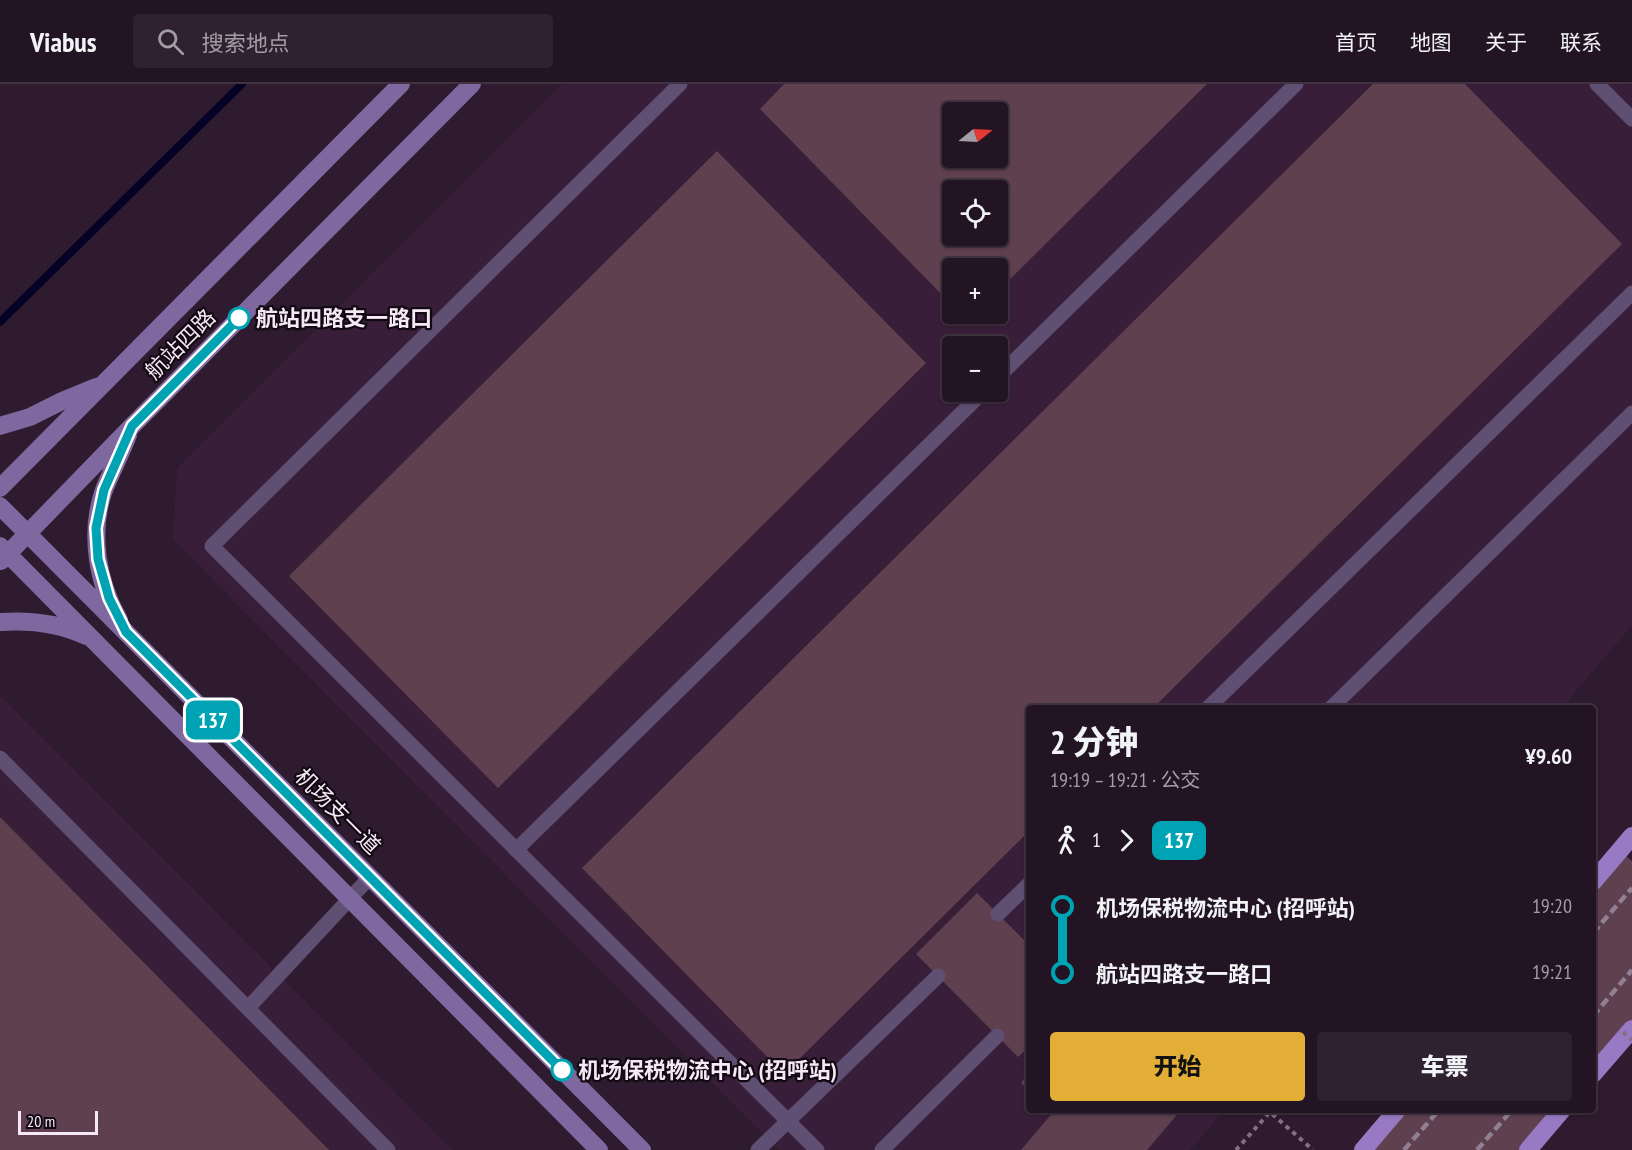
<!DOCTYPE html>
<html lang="zh">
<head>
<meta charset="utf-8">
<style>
	:root { --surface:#231423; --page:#2f2130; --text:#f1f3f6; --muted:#a39ea6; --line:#403341; --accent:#e3ae35 }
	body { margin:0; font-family:"PT Sans Narrow","Noto Sans SC",sans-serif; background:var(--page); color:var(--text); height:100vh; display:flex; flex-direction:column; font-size:22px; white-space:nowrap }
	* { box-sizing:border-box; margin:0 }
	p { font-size:20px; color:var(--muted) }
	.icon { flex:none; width:33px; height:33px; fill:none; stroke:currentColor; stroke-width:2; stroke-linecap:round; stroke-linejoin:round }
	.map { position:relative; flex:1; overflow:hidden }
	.side { position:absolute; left:1026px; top:621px; width:570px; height:408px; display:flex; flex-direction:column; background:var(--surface); border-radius:6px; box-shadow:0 2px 4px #0004,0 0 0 2px var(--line) }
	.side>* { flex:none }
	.badge { padding:0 12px; border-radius:9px; font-size:21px; line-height:39px }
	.needle { width:39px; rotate:72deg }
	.fabs { position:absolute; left:942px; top:18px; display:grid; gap:12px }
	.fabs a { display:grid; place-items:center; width:66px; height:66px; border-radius:6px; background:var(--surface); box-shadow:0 2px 4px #0004,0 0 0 2px var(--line); font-size:30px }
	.scale { position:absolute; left:18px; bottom:15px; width:80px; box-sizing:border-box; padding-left:6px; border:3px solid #f6e8f6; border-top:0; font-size:16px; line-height:21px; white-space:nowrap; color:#f6e8f6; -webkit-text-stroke:4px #120912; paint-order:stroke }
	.map>.badge { position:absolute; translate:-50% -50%; box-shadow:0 0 0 3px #fff }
	.legs { display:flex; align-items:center; gap:9px; height:66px; padding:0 24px; font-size:20px }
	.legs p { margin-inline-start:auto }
	.summary { display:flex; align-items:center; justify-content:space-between; height:102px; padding:0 24px }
	h1 { font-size:33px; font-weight:800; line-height:45px }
	.button { display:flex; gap:12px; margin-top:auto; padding:12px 24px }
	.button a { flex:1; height:69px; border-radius:6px; background:var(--accent); color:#111; font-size:24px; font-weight:800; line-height:69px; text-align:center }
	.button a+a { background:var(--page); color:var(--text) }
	ul { padding:0 24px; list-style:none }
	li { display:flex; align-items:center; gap:21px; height:66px; font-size:22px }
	li i { display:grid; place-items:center; width:9px; height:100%; margin:0 8px; background:currentColor }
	li i::after { content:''; width:15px; height:15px; margin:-8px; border:4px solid; border-radius:50%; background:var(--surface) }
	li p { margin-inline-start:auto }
	li:first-child i { background:linear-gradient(#0000 50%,currentColor 0) }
	li:last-child i { background:linear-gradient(currentColor 50%,#0000 0) }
	header { display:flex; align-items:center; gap:36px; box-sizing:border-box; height:84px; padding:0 30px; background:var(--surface); border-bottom:2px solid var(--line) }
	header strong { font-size:28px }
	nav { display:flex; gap:33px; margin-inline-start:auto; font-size:21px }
	.search { width:420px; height:54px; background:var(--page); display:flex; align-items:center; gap:15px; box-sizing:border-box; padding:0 21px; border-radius:6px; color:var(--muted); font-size:22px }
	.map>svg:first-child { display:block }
	.built { fill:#381e38; fill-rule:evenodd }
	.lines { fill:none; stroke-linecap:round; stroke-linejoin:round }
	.stream { stroke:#060225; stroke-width:8 }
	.building { fill:#5f404f; fill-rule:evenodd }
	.path { stroke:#827082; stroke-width:4; stroke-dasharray:4.5 4.5; stroke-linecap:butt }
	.lane { stroke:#5e4f73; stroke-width:15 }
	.secondary { stroke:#7f67a0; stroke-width:18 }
	.primary { stroke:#9879c3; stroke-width:18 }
	.rail { stroke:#918091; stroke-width:4.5; stroke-dasharray:9 4.5; stroke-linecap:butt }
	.path-bridge { stroke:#827082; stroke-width:4; stroke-dasharray:4.5 4.5; stroke-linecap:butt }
	.line-1-casing { stroke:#fff; stroke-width:14 }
	.line-1 { stroke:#00a3b4; stroke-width:9 }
	.stop-1-dot { fill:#fff; stroke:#00a3b4; stroke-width:3 }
	.labels { text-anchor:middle; stroke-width:4.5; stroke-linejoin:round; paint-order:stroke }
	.stop-label { font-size:22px; font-weight:bold; fill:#f6e8f6; stroke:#120912; text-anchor:start }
	.street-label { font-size:22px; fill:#f6e8f6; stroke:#120912 }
</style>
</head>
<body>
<header>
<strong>Viabus</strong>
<div class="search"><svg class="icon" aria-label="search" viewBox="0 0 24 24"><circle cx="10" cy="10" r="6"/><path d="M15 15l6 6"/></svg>搜索地点</div>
<nav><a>首页</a><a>地图</a><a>关于</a><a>联系</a></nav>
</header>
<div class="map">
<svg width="1632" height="1066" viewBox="0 0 1632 1066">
	<rect width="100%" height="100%" fill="#2f1b2f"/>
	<!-- built -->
	<path class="built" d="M562 0H1630L1632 2V541L1562 624H1029V1026H1224L1190 1066H779L173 456 177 384ZM952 28H998V74H952ZM952 106H998V152H952ZM952 184H998V230H952ZM952 262H998V308H952Z
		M0 611 453 1066H0Z"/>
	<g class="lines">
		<!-- stream -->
		<path class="stream" d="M0 238 242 0"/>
	</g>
	<!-- building -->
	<path class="building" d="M784 0H1207L998 207V184H952V221L760 25ZM952 28H998V74H952ZM952 106H998V152H952Z
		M1373 0H1465L1622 160 1153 624H1029V747L784 990 582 784Z
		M717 67 926 279 498 704 289 492Z
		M961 230H975L968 237Z
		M0 733 329 1066H0Z
		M1625 771 1632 777V938L1593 983V808Z
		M977 809 1029 861V963L1018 973 916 870Z
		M1029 989V1005L1021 999Z
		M1055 1026H1181L1147 1066H1021Z
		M1404 1026H1556L1521 1066H1370Z"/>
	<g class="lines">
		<!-- path -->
		<path class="path" d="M1236 1066 1270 1028 1313 1066"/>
		<!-- lane -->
		<path class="lane" d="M680 0 212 462 817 1066
			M1597 0 1632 35
			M998 293 1296 0
			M1208 624 1632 209
			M1331 624 1632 329
			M0 674 388 1066
			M516 766 983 308
			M998 830 1029 800
			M248 924 370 793
			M758 1066 938 892
			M882 1066 997 952"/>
		<!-- secondary -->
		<path class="secondary" d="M0 342 30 333 62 317 96 303
			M0 404 401 0
			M0 422 642 1066
			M0 462 599 1066
			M1 477 132 342 472 0
			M119 536C97 498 89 448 104 406 111 388 121 370 128 351
			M0 538C30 536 59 539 86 552"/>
		<!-- primary -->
		<path class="primary" d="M1593 798 1632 752
			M1593 990 1632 945
			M1363 1066 1397 1026
			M1528 1066 1562 1026"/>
		<!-- rail -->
		<path class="rail" d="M1593 849 1632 804
			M1593 932 1632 886
			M1404 1066 1439 1026
			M1477 1066 1512 1026"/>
		<!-- path-bridge -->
		<path class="path-bridge" d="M1623 948 1632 956"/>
	</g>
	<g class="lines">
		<defs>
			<path id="line-1" d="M239 234 132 342 104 406 96 444 98 475 109 514 126 548 562 986"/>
		</defs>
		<!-- line-1 casing -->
		<use href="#line-1" class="line-1-casing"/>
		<!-- line-1 -->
		<use href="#line-1" class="line-1"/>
	</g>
	<!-- markers -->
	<g class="stop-1-dot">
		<circle cx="239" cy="234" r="10"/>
		<circle cx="562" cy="986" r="10"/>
	</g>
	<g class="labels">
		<!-- stop labels -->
		<g class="stop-label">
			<text x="256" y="242">航站四路支一路口</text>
			<text x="578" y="994">机场保税物流中心 (招呼站)</text>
		</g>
		<!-- street labels -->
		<g class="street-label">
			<text transform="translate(180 260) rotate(-45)" y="8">航站四路</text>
			<text transform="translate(338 727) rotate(45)" y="8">机场支一道</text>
		</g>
	</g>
</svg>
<div class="fabs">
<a><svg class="needle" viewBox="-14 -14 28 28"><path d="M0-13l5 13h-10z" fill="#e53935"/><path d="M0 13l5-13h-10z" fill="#a39ea6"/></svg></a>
<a><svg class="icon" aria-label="locate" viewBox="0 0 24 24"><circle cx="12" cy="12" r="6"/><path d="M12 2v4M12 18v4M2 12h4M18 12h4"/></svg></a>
<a>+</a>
<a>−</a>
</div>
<div class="scale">20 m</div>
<b class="badge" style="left:213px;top:636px;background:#00a3b4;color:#fff">137</b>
<section class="side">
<div class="summary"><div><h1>2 分钟</h1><p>19:19 – 19:21 · 公交</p></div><b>¥9.60</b></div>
<div class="legs"><svg class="icon" aria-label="walk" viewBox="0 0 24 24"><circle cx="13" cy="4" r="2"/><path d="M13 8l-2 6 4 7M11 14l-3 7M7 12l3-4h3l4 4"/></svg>1<svg class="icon" aria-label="forward" viewBox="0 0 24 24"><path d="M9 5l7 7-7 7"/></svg><b class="badge" style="background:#00a3b4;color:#fff">137</b></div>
<ul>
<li><i style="color:#00a3b4"></i><b>机场保税物流中心 (招呼站)</b><p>19:20</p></li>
<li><i style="color:#00a3b4"></i><b>航站四路支一路口</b><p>19:21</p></li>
</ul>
<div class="button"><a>开始</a><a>车票</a></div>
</section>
</div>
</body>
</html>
